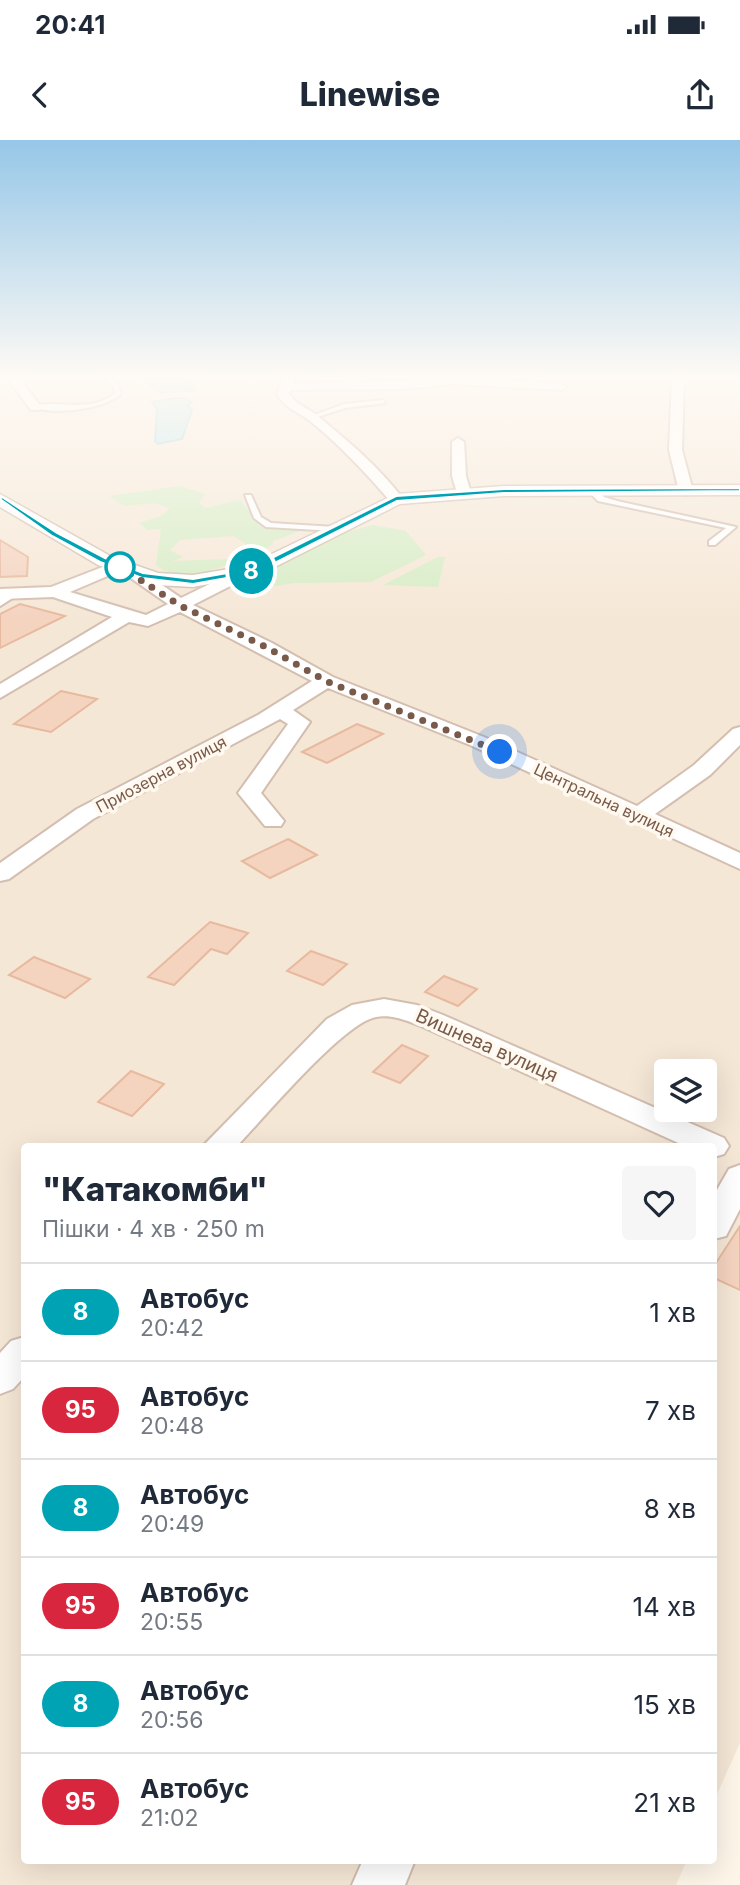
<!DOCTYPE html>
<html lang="uk">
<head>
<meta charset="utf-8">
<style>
	:root { --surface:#fff; --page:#f6f6f7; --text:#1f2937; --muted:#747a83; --line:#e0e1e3 }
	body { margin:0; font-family:Inter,sans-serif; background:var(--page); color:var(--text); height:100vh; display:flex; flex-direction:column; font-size:26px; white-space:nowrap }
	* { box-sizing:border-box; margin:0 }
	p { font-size:23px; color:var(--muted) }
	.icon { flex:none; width:38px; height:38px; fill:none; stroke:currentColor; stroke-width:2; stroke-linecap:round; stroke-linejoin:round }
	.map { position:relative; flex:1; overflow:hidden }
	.details { position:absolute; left:21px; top:1003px; width:696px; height:721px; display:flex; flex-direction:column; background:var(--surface); border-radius:7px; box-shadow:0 7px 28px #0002 }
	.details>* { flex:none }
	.badge { padding:0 14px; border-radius:23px; font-size:24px; line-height:46px }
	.buttons { position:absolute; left:654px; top:919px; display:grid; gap:14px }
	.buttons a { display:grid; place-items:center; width:63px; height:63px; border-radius:7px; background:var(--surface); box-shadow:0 7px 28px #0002; font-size:35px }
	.you { position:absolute; width:35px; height:35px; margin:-18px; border:5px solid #fff; border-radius:50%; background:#1a73e8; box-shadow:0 0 0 10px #1a73e833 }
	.map>.badge { position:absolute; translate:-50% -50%; box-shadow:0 0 0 4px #fff }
	.round { display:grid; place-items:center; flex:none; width:74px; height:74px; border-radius:7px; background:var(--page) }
	.headline { display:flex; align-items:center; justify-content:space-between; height:119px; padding:0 21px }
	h1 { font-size:33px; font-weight:800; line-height:52px }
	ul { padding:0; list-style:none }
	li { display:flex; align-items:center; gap:21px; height:98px; padding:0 21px; border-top:2px solid var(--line) }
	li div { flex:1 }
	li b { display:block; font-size:26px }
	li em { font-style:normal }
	li .badge { min-width:77px; font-weight:700; text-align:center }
	.status { display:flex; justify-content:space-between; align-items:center; height:49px; padding:0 35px; background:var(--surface); direction:ltr }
	.status svg { height:19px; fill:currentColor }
	header { display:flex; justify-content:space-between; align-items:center; height:91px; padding:0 21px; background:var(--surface); font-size:32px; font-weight:800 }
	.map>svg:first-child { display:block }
	.residential { fill:#f5e7d6; fill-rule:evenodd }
	.green { fill:#d6ecc5; fill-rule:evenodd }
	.water { fill:#bbe3e8; stroke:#a1d3db; stroke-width:2 }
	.building { fill:#f4d3bf; stroke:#e7b99e; stroke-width:2 }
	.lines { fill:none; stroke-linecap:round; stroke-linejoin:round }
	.service-casing { stroke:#d3beb0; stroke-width:4 }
	.minor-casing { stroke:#d3beb0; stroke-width:4 }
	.tertiary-casing { stroke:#d3beb0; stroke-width:3 }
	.service { fill:#fff; fill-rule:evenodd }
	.minor { fill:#fff; fill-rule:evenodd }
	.tertiary { fill:#fff; fill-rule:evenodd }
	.line { fill:#00a3b4; stroke:#fff; stroke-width:2 }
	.walk { stroke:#795a4a; stroke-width:7; stroke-dasharray:0 12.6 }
	.stop-dot { fill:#fff; stroke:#00a3b4; stroke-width:3.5 }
	.labels { text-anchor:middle; stroke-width:7; stroke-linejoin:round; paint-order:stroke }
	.far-street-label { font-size:16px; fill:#795a4a; stroke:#fff9f0 }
	.street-label { font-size:19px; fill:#795a4a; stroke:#fff9f0 }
</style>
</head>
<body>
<div class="status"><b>20:41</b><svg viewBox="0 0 49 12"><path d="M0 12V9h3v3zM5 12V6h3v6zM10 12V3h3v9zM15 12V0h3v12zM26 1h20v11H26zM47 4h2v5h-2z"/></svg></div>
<header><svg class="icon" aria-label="back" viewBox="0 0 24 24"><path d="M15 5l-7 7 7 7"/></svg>Linewise<svg class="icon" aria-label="share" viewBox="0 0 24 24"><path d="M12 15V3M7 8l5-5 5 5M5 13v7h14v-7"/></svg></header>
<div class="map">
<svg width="740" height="1745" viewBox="0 0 740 1745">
	<rect width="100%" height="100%" fill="#fdf5e8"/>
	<!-- residential -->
	<path class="residential" d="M0 239H740V1603L714 1661V1006H24V1720H687L676 1745H0ZM667 931H705V970H667Z"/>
	<!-- green -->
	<path class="green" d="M180 346 205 354 199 363 206 368 240 360 260 384 303 390 273 401 272 405C244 419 185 449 156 425L161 389 147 390 139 383 161 376 170 368 154 363 124 366 109 356ZM233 396 245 403 243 413H236L231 419 173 421 183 417 170 410 180 400Z
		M373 385 406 391 426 415 371 442 294 443 251 450 240 447 342 393Z
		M438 417H445L438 447 383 445Z"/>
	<!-- water -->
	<path class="water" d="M143 239H191L196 250 160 253Z
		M176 258H185L192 263 187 265 192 270 182 299 158 304 155 301 157 270 152 262Z"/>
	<!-- building -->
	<path class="building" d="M0 400 28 417 27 436 0 437Z
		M20 464 65 476 0 508V474Z
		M61 551 97 559 51 592 14 584Z
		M357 584 383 594 327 623 302 612Z
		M288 699 317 715 270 738 242 721Z
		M210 782 248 793 227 814 211 809 174 845 148 837Z
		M311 811 347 824 323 845 287 831Z
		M34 817 90 839 65 858 9 835Z
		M444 836 477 849 458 866 425 852Z
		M402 905 428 916 400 943 373 932Z
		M131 931 164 944 132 976 98 962Z
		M740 1086V1150L714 1138V1126Z"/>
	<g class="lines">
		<defs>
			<path id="service" d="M101 239 118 243 121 254C102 270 55 275 32 267 59 258 88 275 116 253L113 245Z
				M383 260 385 263 345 268 314 278 309 277 344 264Z
				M590 349H596L604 357 617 361 736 387 715 405H709V401L726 388 598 361 590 353Z
				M245 355H251L261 377 271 383 335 387 339 389 335 391 266 387 254 378Z
				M15 450 22 452 0 466V459Z"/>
			<path id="minor" d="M8 239H20L41 267 39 270H31Z
				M283 239H295L293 244 479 239 561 244 567 247 561 250 453 244 404 249 290 250 289 254C297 266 309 268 319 277 349 302 380 328 403 359L396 363 391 362C366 333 340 305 310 281 297 271 286 269 277 254Z
				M672 239H684L682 310 693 351 686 355 679 351 669 310Z
				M458 298 464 302 466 336 471 353 464 357 457 353 452 336V302Z
				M118 421 124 423V429L70 452 146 475 168 464 125 434V428H137L181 458 234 432H246V438L193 465 272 503 333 537 484 597 637 666 694 625 733 589 740 587V605L710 635 655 674 740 713V729L470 605 328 548 293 570 310 582 261 653 284 681 281 686H265L238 653 288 584 280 579 93 679 9 739 0 741V723L77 669 258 575 312 541 180 472 148 486 129 482 0 558V544L112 477 53 457 0 459V449L51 447Z
				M384 859 417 865 443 875 724 998 729 1006 724 1014 714 1017V1006H685L423 887C408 881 392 874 376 877 343 883 264 978 237 1006H203L327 879 352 865Z
				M740 1025V1069L726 1096 714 1099V1055L729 1029Z
				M24 1197V1237L13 1249 0 1254V1213L11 1201Z
				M363 1720H415L405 1745H352Z"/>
			<path id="tertiary" d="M740 345V355L504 356 400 364 259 435 193 447 156 445 98 425 0 367V354L112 417 158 433 193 435 247 426 396 354 504 346Z"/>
		</defs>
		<!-- service casing -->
		<use href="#service" class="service-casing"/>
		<!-- minor casing -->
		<use href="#minor" class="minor-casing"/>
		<!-- tertiary casing -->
		<use href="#tertiary" class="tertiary-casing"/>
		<!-- service -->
		<use href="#service" class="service"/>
		<!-- minor -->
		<use href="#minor" class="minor"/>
		<!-- tertiary -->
		<use href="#tertiary" class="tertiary"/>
	</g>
	<!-- sky -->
	<linearGradient id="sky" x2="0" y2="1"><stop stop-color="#96c7e8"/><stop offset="0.49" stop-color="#fefaf5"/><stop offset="1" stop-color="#fefaf5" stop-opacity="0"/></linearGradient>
	<rect width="740" height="483" fill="url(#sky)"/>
	<!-- line -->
	<path class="line" d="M740 348V351L504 353 397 361 255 433 193 444 142 438 100 422 52 396 0 359 2 357 57 393 105 418 143 433 193 439 250 429 396 356 504 349Z"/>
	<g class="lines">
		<!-- walk -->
		<path class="walk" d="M120 427 181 466 266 507 326 541 500 612"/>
	</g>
	<!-- markers -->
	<circle class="stop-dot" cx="120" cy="427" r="14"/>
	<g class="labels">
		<!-- far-street labels -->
		<g class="far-street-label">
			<text transform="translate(161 634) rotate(-28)" y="6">Приозерна вулиця</text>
			<text transform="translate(604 660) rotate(25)" y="6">Центральна вулиця</text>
		</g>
		<!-- street labels -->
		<g class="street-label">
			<text transform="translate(487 905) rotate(24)" y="7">Вишнева вулиця</text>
		</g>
	</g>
</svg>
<div class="buttons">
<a><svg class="icon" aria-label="layers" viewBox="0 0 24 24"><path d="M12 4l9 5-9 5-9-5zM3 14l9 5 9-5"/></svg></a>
</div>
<div class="you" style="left:500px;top:612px"></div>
<b class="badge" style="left:251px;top:431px;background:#00a3b4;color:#fff">8</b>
<section class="details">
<div class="headline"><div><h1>&quot;Катакомби&quot;</h1><p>Пішки · 4 хв · 250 m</p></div><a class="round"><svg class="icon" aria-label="heart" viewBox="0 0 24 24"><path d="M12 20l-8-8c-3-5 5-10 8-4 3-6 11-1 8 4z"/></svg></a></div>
<ul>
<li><span class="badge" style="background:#00a3b4;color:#fff">8</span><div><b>Автобус</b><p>20:42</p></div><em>1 хв</em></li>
<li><span class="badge" style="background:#d7263d;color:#fff">95</span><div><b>Автобус</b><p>20:48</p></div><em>7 хв</em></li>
<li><span class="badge" style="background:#00a3b4;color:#fff">8</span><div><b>Автобус</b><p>20:49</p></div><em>8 хв</em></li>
<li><span class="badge" style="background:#d7263d;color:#fff">95</span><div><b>Автобус</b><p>20:55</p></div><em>14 хв</em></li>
<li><span class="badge" style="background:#00a3b4;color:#fff">8</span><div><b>Автобус</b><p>20:56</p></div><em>15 хв</em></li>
<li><span class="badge" style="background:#d7263d;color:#fff">95</span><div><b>Автобус</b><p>21:02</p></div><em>21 хв</em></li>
</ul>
</section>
</div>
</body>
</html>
